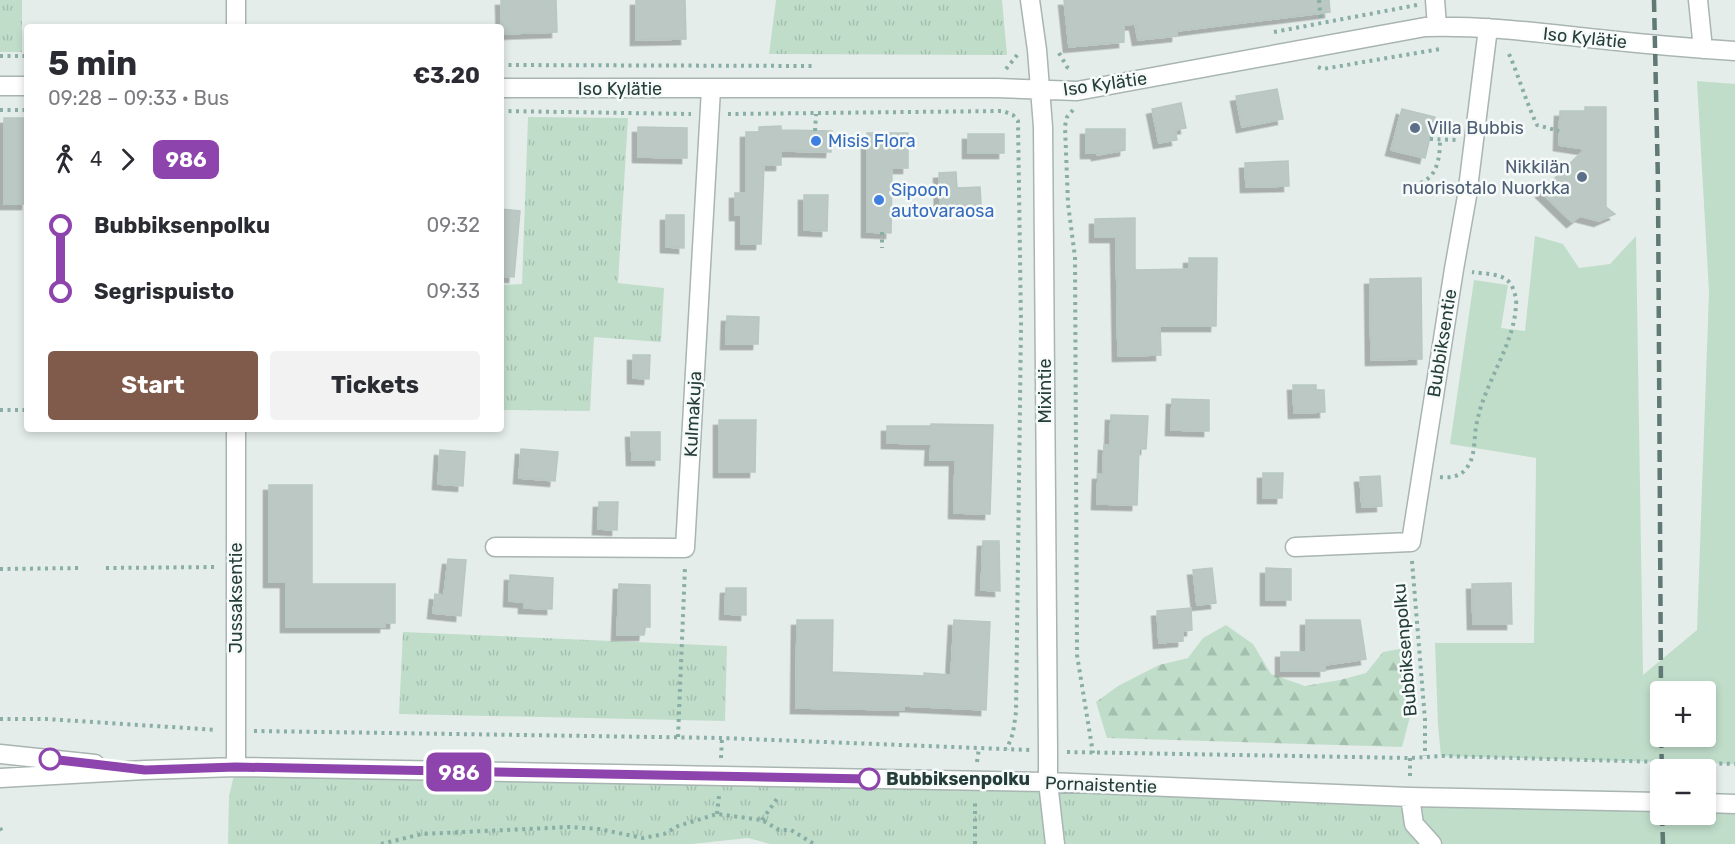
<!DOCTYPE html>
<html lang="en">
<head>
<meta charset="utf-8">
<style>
	:root { --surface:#fff; --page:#f2f2f3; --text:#2b2b33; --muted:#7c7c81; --accent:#805a4b }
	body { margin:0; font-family:Rubik,sans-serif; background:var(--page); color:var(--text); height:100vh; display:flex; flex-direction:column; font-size:22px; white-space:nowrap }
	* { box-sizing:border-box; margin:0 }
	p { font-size:20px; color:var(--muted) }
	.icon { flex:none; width:33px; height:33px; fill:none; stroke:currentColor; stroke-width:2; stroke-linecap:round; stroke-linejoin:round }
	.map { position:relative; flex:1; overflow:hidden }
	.panel { position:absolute; left:24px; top:24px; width:480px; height:408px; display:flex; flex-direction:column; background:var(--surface); border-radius:6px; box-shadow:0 3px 9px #0003 }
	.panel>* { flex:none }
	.badge { padding:0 12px; border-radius:9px; font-size:21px; line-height:39px }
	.fabs { position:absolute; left:1650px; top:681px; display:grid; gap:12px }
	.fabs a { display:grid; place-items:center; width:66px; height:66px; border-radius:6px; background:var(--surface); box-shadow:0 3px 9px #0003; font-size:30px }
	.map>.badge { position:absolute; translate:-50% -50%; box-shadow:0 0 0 3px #fff }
	.legs { display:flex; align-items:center; gap:9px; height:66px; padding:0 24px; font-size:20px }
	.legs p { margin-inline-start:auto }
	.head { display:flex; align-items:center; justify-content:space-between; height:102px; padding:0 24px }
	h1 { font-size:33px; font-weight:700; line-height:45px }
	.primary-button { display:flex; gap:12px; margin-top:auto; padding:12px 24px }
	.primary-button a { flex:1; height:69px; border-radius:6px; background:var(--accent); color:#fff; font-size:24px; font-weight:700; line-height:69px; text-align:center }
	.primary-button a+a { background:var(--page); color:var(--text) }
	ul { padding:0 24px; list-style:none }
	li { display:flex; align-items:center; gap:21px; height:66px; font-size:22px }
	li i { display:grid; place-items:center; width:9px; height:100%; margin:0 8px; background:currentColor }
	li i::after { content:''; width:15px; height:15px; margin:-8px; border:4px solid; border-radius:50%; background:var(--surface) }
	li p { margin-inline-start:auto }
	li:first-child i { background:linear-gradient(#0000 50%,currentColor 0) }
	li:last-child i { background:linear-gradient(currentColor 50%,#0000 0) }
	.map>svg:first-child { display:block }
	.grass { fill:#c0ddca; fill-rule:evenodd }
	.forest { fill:url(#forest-firs) }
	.park { fill:url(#park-tufts) }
	.building { fill:#bbc8c4; stroke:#b8c7c2; stroke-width:1.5; filter:url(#shadow) }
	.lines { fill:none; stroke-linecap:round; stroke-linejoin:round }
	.minor-casing { stroke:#a8b5b2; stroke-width:21 }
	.path { stroke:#88aea6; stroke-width:4; stroke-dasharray:3 4.5; stroke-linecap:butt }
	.minor { stroke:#fff; stroke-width:18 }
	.rail { stroke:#607975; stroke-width:4.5; stroke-dasharray:12 6; stroke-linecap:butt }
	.line-1-casing { stroke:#fff; stroke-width:14 }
	.line-1 { stroke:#8e44ad; stroke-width:9 }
	.service-dot { fill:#5c6f8a; stroke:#f6faf8; stroke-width:2 }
	.shop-dot { fill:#3f7fe0; stroke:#f6faf8; stroke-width:2 }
	.stop-1-dot { fill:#fff; stroke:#8e44ad; stroke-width:3 }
	.labels { text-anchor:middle; stroke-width:5; stroke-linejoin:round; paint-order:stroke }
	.street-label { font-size:18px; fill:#253e3a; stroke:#f6faf8 }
	.service-label { font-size:18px; fill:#4e5e75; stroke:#f6faf8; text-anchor:start }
	.shop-label { font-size:18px; fill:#366cbe; stroke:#f6faf8; text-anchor:start }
	.stop-label { font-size:18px; font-weight:bold; fill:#253e3a; stroke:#f6faf8; text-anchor:start }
</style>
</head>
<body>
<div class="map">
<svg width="1735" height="844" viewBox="0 0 1735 844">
	<defs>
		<pattern id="forest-firs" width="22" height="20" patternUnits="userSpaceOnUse" patternTransform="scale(1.5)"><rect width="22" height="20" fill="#c0ddca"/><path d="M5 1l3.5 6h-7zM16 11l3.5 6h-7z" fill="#a5bfae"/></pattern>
		<pattern id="park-tufts" width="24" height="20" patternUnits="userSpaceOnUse" patternTransform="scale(1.5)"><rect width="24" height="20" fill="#c0ddca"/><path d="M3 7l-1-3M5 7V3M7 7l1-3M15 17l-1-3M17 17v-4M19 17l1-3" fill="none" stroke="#a5bfae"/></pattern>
		<filter id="shadow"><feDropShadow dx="-5.5" dy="5.5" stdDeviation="0" flood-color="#0004"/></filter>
	</defs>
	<rect width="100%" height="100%" fill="#e5edea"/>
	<!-- grass -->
	<path class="grass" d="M1697 81 1735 84V764L1441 756 1438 725 1435 643H1534L1536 458 1450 444 1474 280 1508 285 1501 328 1525 331 1535 236 1563 244 1579 268 1610 264 1636 236 1643 675 1697 630 1709 292ZM1660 692H1706V736H1660Z
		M1410 797 1660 802V814H1706V803L1735 804V844H1432Z"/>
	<!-- forest -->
	<path class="forest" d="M1226 625 1253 644 1271 674 1305 686 1340 680 1366 673 1383 652 1405 648 1411 713 1402 747 1107 738 1096 702 1118 686 1159 665 1188 658 1203 638Z"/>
	<!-- park -->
	<path class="park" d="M0 0H22V52H0Z
		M776 0H1002L1007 55 769 54Z
		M528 117 628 118 618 283 664 288 661 342 594 337 590 411 501 410V285L522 284Z
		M403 632 727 646 725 721 399 714Z
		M236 767 1410 797 1432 844H770L748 838 692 844H228L229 796Z"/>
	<!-- building -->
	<path class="building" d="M501 0H556L557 32 502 34Z
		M636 0H685L686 39 636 40Z
		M1064 0H1329L1330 12 1177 31V36L1138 40 1135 24 1124 25V42L1069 47Z
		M1277 89 1283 119 1242 127 1236 96Z
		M1181 103 1186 128 1175 130 1177 140 1159 143 1152 109Z
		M1585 107H1606V207L1615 214 1599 221 1580 216 1572 222 1541 192 1585 149 1559 145 1560 111H1585Z
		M1402 109 1435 117 1425 158 1391 150Z
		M4 118H27V204H4Z
		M781 126V130L832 131 831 152 781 151V165H764L761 244H741V215H735V193H746V132H759V127Z
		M638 127 687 128V158L638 157Z
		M1086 129H1125V150L1097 155V153H1086Z
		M867 133H908V168H892L891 233 867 232Z
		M968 134H1004V153H968Z
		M1288 161 1289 186 1246 187 1245 163Z
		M956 172 957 188 980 187 981 204 940 206 939 173Z
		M804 195H828L827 231 804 230Z
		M501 209 520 211 514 277 501 276Z
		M666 215H684V248L666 247Z
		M1135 218V270L1189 269V258H1217L1216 326H1160L1161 355 1118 356 1116 237H1095V219Z
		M1421 278 1422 359 1371 360 1370 279Z
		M727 316 759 317 758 344H726Z
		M633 355H650L649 379 633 378Z
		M1293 385H1316V390H1324L1325 412 1294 413Z
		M1172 399 1209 400V431L1171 430Z
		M1111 415 1148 416 1146 449H1139L1137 505 1097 504 1098 474H1103L1104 445 1110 446Z
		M719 420H756L755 472H719Z
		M931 424 993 425 990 514 954 513 955 460H930L931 444 887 443V426H931Z
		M631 432H660V460H632Z
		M521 449 558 452 555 481 519 478Z
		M440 450 465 452 463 486 438 484Z
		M1263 473H1283L1282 498H1263Z
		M1380 476 1382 506 1362 507 1360 477Z
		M269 485H312V584H395V623H385V627H286V582H269Z
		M599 502H618L617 530 598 529Z
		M983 541H999L1000 591 981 590Z
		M448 559 466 560 461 616 433 613 435 594 444 595Z
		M1212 568 1216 603 1197 605 1193 570Z
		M1266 568 1291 569V600H1266Z
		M510 575 553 578 552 609 524 608V602L509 601Z
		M1511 583 1512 624H1473L1472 584Z
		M619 584 650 585V627H645L644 635H617Z
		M726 588H746V615L725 614Z
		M1191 608 1192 630 1183 631V641L1159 643 1157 611Z
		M797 620H833L832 672 924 676V673L951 675 954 620 990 622 986 710 904 706V710L796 708Z
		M1306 620H1360L1366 659 1325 665V671H1281V652H1306Z"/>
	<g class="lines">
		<defs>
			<path id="minor" d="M236 0V27
				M1030 0 1037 50 1043 127 1048 751V782L1055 844
				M1435 0 1437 26
				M1698 0 1703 49
				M0 86H27
				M501 88H997L1077 91 1425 27C1483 25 1541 33 1598 39 1644 44 1689 48 1735 51
				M495 547 685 548 711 89
				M1295 547 1411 542 1454 269 1467 196 1488 28
				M0 754 95 764
				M236 767V429
				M0 778 145 770 236 767 1048 782 1410 797 1660 802
				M1410 797 1414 824 1432 844
				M1706 803 1735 804"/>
		</defs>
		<!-- minor casing -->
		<use href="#minor" class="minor-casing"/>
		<!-- path -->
		<path class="path" d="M1319 0 1321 22
			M1274 32 1417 5
			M1059 53 1067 67 1072 70
			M1509 54C1519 77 1526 102 1537 125L1559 131
			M0 56H27
			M501 65 814 66
			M1318 67 1323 69 1440 49
			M1006 69 1018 54
			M0 110H27
			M1073 110 1067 117 1065 126 1068 204 1075 257 1077 655 1093 753
			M501 111 691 114
			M728 114 1003 111 1013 115 1018 121 1021 325 1016 712 1013 733 1007 749
			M815 131 816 114
			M1430 139 1456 140
			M1413 185C1437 181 1440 160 1440 139
			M882 232V248
			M0 410H27
			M1440 477C1449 478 1459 477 1465 470 1477 457 1473 437 1477 422 1485 381 1514 346 1516 305 1517 300 1514 288 1510 283 1502 273 1484 274 1472 272
			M1412 561 1425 720V756
			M106 568 218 567
			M0 569 82 568
			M0 719H46L217 730
			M254 731 722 738 1030 750
			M678 737 685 567
			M1067 752 1410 758 1441 756 1735 764
			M721 758 722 738
			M1410 758V778
			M977 762 979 748
			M717 814 719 796
			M762 820 779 796
			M0 828 2 831
			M381 844 422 834 569 827 599 829 643 838 664 834 678 826 717 814 762 820 779 830H791L814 844
			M975 844V800"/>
		<!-- minor -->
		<use href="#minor" class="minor"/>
		<!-- rail -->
		<path class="rail" d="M1654 0 1658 183 1661 692
			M1661 736 1662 770
			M1662 814 1663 844"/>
	</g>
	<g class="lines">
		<defs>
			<path id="line-1" d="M50 759 145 770 236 767 869 779"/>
		</defs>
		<!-- line-1 casing -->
		<use href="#line-1" class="line-1-casing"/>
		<!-- line-1 -->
		<use href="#line-1" class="line-1"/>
	</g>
	<!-- markers -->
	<g class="service-dot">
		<circle cx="1415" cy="128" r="6"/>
		<circle cx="1582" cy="177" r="6"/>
	</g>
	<g class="shop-dot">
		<circle cx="816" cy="141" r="6"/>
		<circle cx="879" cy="200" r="6"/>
	</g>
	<g class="stop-1-dot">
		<circle cx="50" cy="759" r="10"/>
		<circle cx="869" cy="779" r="10"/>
	</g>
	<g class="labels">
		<!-- street labels -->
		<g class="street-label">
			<text transform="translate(1585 38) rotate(6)" y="6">Iso Kylätie</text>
			<text transform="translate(1105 84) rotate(-8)" y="6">Iso Kylätie</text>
			<text x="620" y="95">Iso Kylätie</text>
			<text transform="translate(1442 343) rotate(-81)" y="6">Bubbiksentie</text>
			<text transform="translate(1045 391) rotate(-90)" y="6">Mixintie</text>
			<text transform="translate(693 414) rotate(-87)" y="6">Kulmakuja</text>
			<text transform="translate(236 598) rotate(-90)" y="6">Jussaksentie</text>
			<text transform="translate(1405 650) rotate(-95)" y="6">Bubbiksenpolku</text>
			<text transform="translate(1101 785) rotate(2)" y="6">Pornaistentie</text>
		</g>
		<!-- service labels -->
		<g class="service-label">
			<text x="1427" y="134">Villa Bubbis</text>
			<text x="1570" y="173" text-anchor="end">Nikkilän<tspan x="1570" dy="21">nuorisotalo Nuorkka</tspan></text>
		</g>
		<!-- shop labels -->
		<g class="shop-label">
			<text x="828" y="147">Misis Flora</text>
			<text x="891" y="196">Sipoon<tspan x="891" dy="21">autovaraosa</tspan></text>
		</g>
		<!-- stop labels -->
		<g class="stop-label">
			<text x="886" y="785">Bubbiksenpolku</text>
		</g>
	</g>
</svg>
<div class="fabs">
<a>+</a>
<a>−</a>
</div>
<b class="badge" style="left:459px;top:772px;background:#8e44ad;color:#fff">986</b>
<section class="panel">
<div class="head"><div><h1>5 min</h1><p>09:28 – 09:33 · Bus</p></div><b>€3.20</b></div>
<div class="legs"><svg class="icon" aria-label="walk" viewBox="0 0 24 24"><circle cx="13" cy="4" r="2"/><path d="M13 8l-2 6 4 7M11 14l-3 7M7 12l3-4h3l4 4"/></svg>4<svg class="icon" aria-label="forward" viewBox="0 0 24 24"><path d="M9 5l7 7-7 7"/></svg><b class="badge" style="background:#8e44ad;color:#fff">986</b></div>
<ul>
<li><i style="color:#8e44ad"></i><b>Bubbiksenpolku</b><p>09:32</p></li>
<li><i style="color:#8e44ad"></i><b>Segrispuisto</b><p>09:33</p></li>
</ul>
<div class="primary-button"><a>Start</a><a>Tickets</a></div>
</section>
</div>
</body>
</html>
